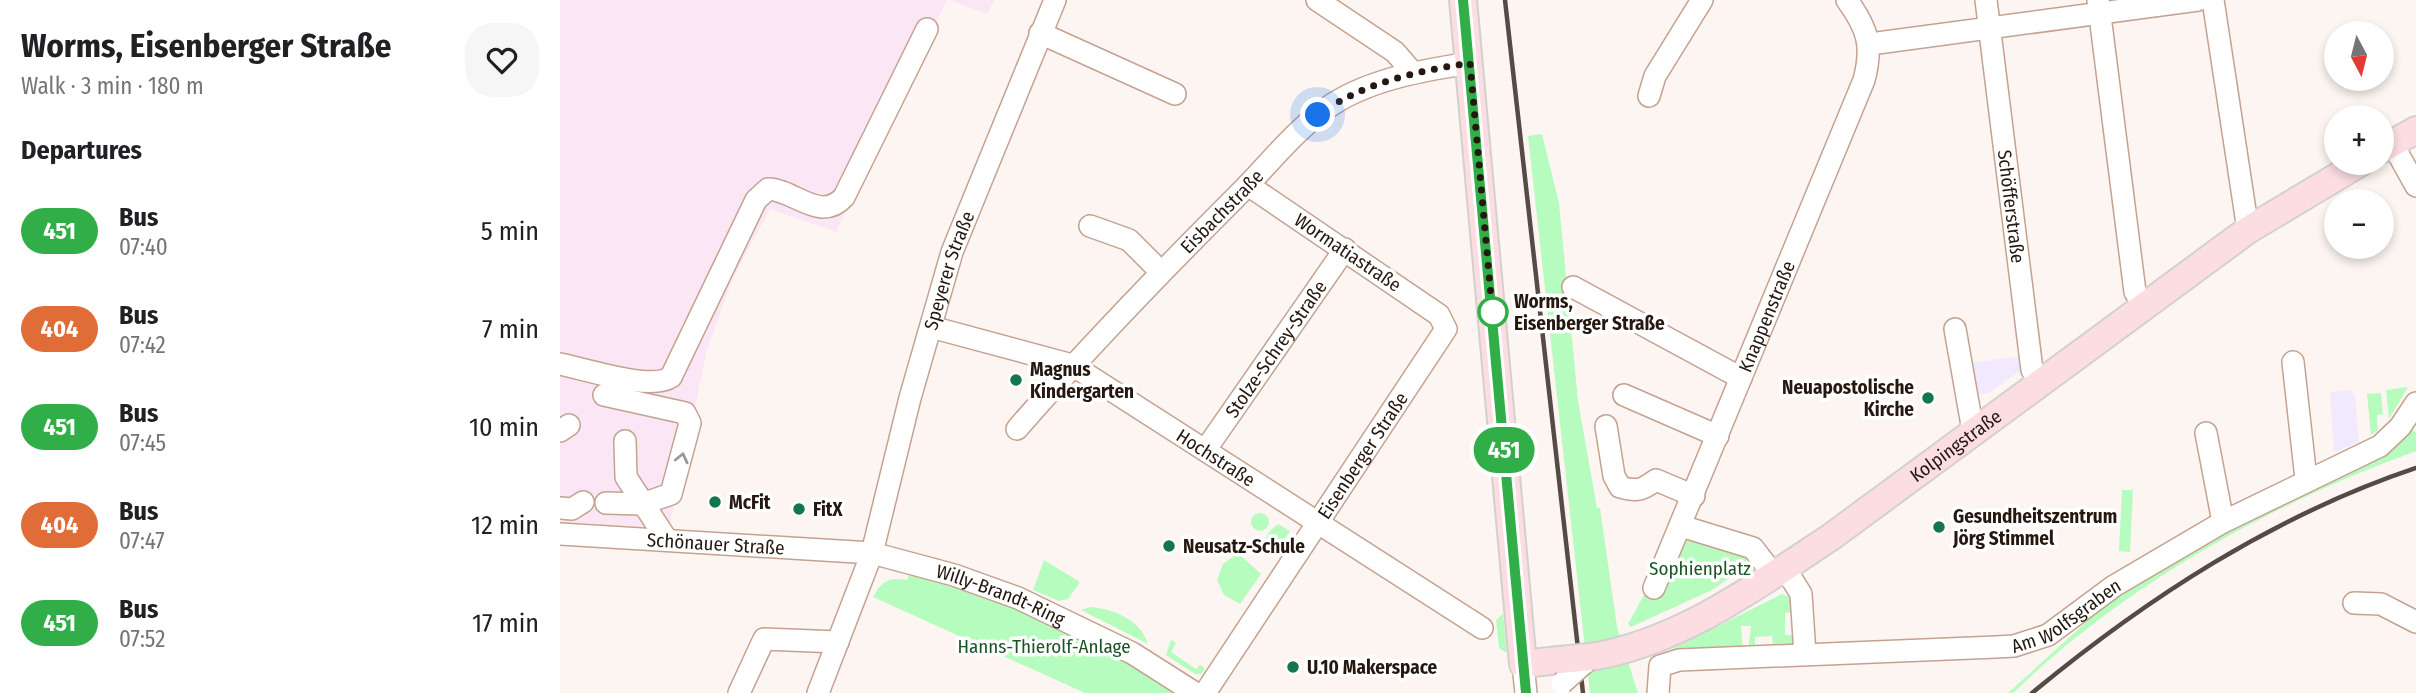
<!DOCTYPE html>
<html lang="en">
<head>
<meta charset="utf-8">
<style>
	:root { --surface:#fff; --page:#f6f6f6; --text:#202124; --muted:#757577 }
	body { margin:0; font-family:"Fira Sans Condensed",sans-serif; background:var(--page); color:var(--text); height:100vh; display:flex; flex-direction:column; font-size:26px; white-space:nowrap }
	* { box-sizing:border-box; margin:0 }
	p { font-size:23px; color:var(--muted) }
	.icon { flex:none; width:38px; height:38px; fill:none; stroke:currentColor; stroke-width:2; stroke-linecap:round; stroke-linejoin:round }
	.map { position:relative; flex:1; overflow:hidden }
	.sheet { display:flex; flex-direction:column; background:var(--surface); width:560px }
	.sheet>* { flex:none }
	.badge { padding:0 14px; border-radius:23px; font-size:24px; line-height:46px }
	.needle { width:46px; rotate:173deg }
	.tools { position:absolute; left:1764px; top:21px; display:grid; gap:14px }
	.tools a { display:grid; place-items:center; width:70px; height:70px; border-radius:50%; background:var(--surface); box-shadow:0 4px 10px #0003; font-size:35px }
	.you { position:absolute; width:35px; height:35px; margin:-18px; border:5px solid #fff; border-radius:50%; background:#1a73e8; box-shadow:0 0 0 10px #1a73e833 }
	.map>.badge { position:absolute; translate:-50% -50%; box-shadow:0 0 0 4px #fff }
	h2 { padding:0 21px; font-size:26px; line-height:63px }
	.round { display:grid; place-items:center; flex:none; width:74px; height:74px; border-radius:28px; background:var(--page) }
	.headline { display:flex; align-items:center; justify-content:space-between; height:119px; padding:0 21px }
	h1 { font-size:33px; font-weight:700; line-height:52px }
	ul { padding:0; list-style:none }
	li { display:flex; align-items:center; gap:21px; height:98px; padding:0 21px }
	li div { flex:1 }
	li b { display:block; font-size:26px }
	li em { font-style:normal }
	li .badge { min-width:77px; font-weight:700; text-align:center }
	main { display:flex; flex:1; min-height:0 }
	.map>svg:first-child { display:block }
	.commercial { fill:#fbe6f5 }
	.industrial { fill:#f1e9fe }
	.green { fill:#b7fcbf }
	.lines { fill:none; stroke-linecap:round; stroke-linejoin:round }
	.minor-casing { stroke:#c4a290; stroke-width:24 }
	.major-casing { stroke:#d3d1cf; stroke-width:30 }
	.minor { stroke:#fff; stroke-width:21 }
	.major { stroke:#fbdde2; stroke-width:26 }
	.rail { stroke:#564a44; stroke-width:4.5 }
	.minor-bridge-casing { stroke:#c4a290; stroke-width:24; stroke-linecap:butt }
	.major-bridge-casing { stroke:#d3d1cf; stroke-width:30; stroke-linecap:butt }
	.minor-bridge { stroke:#fff; stroke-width:21 }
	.major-bridge { stroke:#fbdde2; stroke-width:26 }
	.oneway { stroke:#9d9794 }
	.line-casing { stroke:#fff; stroke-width:16 }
	.line { stroke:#32ae49; stroke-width:10 }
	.walk { stroke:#251811; stroke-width:7; stroke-dasharray:0 12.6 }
	.stop-dot { fill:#fff; stroke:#32ae49; stroke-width:3.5 }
	.poi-dot { fill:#14764d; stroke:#fff; stroke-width:2.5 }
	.labels { text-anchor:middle; stroke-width:7; stroke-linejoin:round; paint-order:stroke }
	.street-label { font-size:19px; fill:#251811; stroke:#fff }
	.stop-label { font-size:19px; font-weight:bold; fill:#251811; stroke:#fff; text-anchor:start }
	.poi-label { font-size:19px; font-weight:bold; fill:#251811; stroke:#fff; text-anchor:start }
	.park-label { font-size:19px; fill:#1b5527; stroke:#fff }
</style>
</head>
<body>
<main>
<section class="sheet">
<div class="headline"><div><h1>Worms, Eisenberger Straße</h1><p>Walk · 3 min · 180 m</p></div><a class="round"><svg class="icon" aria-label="heart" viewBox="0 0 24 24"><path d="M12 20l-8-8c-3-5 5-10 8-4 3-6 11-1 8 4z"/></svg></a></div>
<h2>Departures</h2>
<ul>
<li><span class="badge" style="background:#32ae49;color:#fff">451</span><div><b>Bus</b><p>07:40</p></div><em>5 min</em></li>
<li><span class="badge" style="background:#e06c37;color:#fff">404</span><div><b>Bus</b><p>07:42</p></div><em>7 min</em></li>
<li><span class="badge" style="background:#32ae49;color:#fff">451</span><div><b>Bus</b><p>07:45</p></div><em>10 min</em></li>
<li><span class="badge" style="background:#e06c37;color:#fff">404</span><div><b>Bus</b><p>07:47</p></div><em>12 min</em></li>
<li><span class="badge" style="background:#32ae49;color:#fff">451</span><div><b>Bus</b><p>07:52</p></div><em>17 min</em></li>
</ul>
</section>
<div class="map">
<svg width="1856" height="693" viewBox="0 0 1856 693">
	<rect width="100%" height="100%" fill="#fdf5f1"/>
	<!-- commercial -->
	<path class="commercial" d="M0 0H387L276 232 210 209 173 278 147 350 109 528 0 522Z
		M389 0H434L427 14Z"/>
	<!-- industrial -->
	<path class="industrial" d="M1464 356 1466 367 1428 393 1416 394 1409 363Z
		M1790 390 1795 395 1799 442 1774 452 1770 392Z"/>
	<!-- green -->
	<path class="green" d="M982 134 999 203 1018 401 1037 508H1040L1057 627 1078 693H1030L968 136Z
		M1848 387 1829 419 1826 390Z
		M1821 393 1823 414 1817 415 1818 430 1811 435 1807 394Z
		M1851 429 1856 432V451C1709 505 1567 583 1453 693H1448L1556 595 1665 530 1824 455Z
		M1562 490H1573L1570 552 1559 551Z
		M691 522a9 9 0 1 1 18 0a9 9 0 1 1-18 0Z
		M718 524 730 531 716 551 704 542 709 532Z
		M1124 538 1179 550 1188 558 1179 571 1154 589 1071 627 1068 624 1085 593Z
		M678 553 701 574 680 604 664 595 657 580 663 564Z
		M484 560 520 582 508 599 499 601 473 590Z
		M349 574C441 591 531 642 612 687L614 693H525L313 597C321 581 330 577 347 580Z
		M1222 594 1229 597 1234 595 1236 612 1225 613V635H1237L1231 647H1213L1212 636 1195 637V648L1188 651 1191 626H1181L1183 653 1113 656 1110 650Z
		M531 607C554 609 581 620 588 644L521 610Z
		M943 614 947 653 939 648 936 620Z
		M611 640 616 643 611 652 636 669 640 665 645 668 641 674H635L606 655Z"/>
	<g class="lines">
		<defs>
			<g id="minor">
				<path d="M757 0 835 52 853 73"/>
				<path id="s1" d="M1426 0 1472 370 1480 381"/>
				<path d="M1538 0 1575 292 1583 304"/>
				<path d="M1653 0 1688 230"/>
				<path d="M480 33 615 94"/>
				<path d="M1310 44 1638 0"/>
				<path d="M1089 96 1095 76 1142 0"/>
				<path d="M1832 143 1856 186"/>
				<path d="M530 226 569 240 601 272"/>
				<path d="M1013 287 1181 378"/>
				<path id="s2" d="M371 327 512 365 922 628"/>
				<path d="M1395 329 1413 431"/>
				<path d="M1733 362 1746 479"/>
				<path d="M0 364C25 369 91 391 111 377L196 200 208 189C235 190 260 223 284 197L367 29"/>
				<path d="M44 395 125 413 130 423 111 494 82 504 46 503"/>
				<path d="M1064 395 1158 436"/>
				<path d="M1046 426 1054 476 1060 487C1078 492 1082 490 1096 480L1134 496"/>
				<path id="s3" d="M457 429C528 347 603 270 680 193 709 164 738 126 773 104 812 79 864 70 910 63"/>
				<path d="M0 431 9 425"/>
				<path d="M1646 433 1663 522"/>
				<path d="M65 441 66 477 107 540"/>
				<path id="s4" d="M646 449 785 249"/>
				<path d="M0 508 12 509 23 502"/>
				<path d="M1121 526 1193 548 1213 574"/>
				<path id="s5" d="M0 534 312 553 394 575 458 598 572 653 635 693"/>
				<path d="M1225 568 1241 594 1245 654"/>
				<path id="s6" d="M1094 588 1304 80C1313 46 1308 29 1287 0"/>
				<path d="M1794 603 1821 604 1856 622"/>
				<path d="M963 664 966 693"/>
				<path d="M179 693 204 639 278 642"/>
				<path id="s7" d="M258 693 312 553 350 398 392 252 495 0"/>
				<path id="s8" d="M645 693 886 329 879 315 688 185"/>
				<path id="s9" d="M1098 693 1100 666 1119 660 1436 647 1454 646 1488 635 1554 586 1663 522 1820 446 1840 427 1856 403"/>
			</g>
			<g id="major">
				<path d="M903 0 963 664 999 660"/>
				<path d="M1822 149 1856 130"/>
				<path id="s10" d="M1031 657C1119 643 1198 585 1271 537L1688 230 1800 163"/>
			</g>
		</defs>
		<!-- minor casing -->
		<use href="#minor" class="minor-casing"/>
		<!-- major casing -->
		<use href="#major" class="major-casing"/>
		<!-- minor -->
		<use href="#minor" class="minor"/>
		<!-- major -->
		<use href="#major" class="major"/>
		<!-- rail -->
		<path class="rail" d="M945 0 1023 693
			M1472 693C1587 598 1713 516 1856 468"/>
		<defs>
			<path id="minor-bridge" d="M1002 683 1031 657"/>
			<path id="major-bridge" d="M999 660 1031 657"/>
		</defs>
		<!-- minor-bridge casing -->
		<use href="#minor-bridge" class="minor-bridge-casing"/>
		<!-- major-bridge casing -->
		<use href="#major-bridge" class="major-bridge-casing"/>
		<!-- minor-bridge -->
		<use href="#minor-bridge" class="minor-bridge"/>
		<!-- major-bridge -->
		<use href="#major-bridge" class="major-bridge"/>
	</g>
	<!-- one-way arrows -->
	<defs><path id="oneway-chevron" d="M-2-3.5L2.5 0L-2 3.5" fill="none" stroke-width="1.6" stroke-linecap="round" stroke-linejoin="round" transform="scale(1.75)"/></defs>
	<use class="oneway" href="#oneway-chevron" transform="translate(122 458) rotate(-77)"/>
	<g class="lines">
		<defs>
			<path id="line" d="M903 0 966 693"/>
		</defs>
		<!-- line casing -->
		<use href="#line" class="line-casing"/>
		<!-- line -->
		<use href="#line" class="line"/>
		<!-- walk -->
		<path class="walk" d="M758 115C802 83 857 71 910 63L933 319V312"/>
	</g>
	<!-- markers -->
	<circle class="stop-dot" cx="933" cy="312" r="14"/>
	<g class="poi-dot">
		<circle cx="456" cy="380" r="7"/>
		<circle cx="1368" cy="398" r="7"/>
		<circle cx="155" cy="502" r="7"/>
		<circle cx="239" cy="509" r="7"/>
		<circle cx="1379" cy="527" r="7"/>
		<circle cx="609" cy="546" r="7"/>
		<circle cx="733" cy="667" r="7"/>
	</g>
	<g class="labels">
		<!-- street labels -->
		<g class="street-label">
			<text dy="7" stroke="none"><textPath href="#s1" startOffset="208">Schöfferstraße</textPath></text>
			<text dy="7" stroke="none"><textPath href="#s3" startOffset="299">Eisbachstraße</textPath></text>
			<text transform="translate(788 252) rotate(34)" y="7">Wormatiastraße</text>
			<text dy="7" stroke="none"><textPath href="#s7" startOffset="443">Speyerer Straße</textPath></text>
			<text dy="7" stroke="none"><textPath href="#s6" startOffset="294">Knappenstraße</textPath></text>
			<text dy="7" stroke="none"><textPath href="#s4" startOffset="122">Stolze-Schrey-Straße</textPath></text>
			<text dy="7" stroke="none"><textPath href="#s10" startOffset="425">Kolpingstraße</textPath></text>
			<text dy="7" stroke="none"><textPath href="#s2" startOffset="317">Hochstraße</textPath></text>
			<text dy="7" stroke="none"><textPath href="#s8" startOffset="285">Eisenberger Straße</textPath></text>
			<text dy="7" stroke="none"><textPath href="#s5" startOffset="156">Schönauer Straße</textPath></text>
			<text dy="7" stroke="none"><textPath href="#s5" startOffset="448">Willy-Brandt-Ring</textPath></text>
			<text dy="7" stroke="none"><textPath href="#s9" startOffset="443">Am Wolfsgraben</textPath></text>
		</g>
		<!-- stop labels -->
		<g class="stop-label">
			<text x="954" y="308">Worms,<tspan x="954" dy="22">Eisenberger Straße</tspan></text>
		</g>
		<!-- poi labels -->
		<g class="poi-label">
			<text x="470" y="376">Magnus<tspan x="470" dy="22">Kindergarten</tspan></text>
			<text x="1354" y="394" text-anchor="end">Neuapostolische<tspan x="1354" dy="22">Kirche</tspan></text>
			<text x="169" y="509">McFit</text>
			<text x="253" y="516">FitX</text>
			<text x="1393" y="523">Gesundheitszentrum<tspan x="1393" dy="22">Jörg Stimmel</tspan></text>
			<text x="623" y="553">Neusatz-Schule</text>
			<text x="747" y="674">U.10 Makerspace</text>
		</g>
		<!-- park labels -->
		<g class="park-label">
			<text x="1140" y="575">Sophienplatz</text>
			<text x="484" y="653">Hanns-Thierolf-Anlage</text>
		</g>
	</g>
</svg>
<div class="tools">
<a><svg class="needle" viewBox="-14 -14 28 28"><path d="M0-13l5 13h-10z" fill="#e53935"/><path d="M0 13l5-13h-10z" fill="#757577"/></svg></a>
<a>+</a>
<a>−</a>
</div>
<div class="you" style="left:758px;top:115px"></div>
<b class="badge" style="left:944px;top:450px;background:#32ae49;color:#fff">451</b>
</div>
</main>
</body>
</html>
